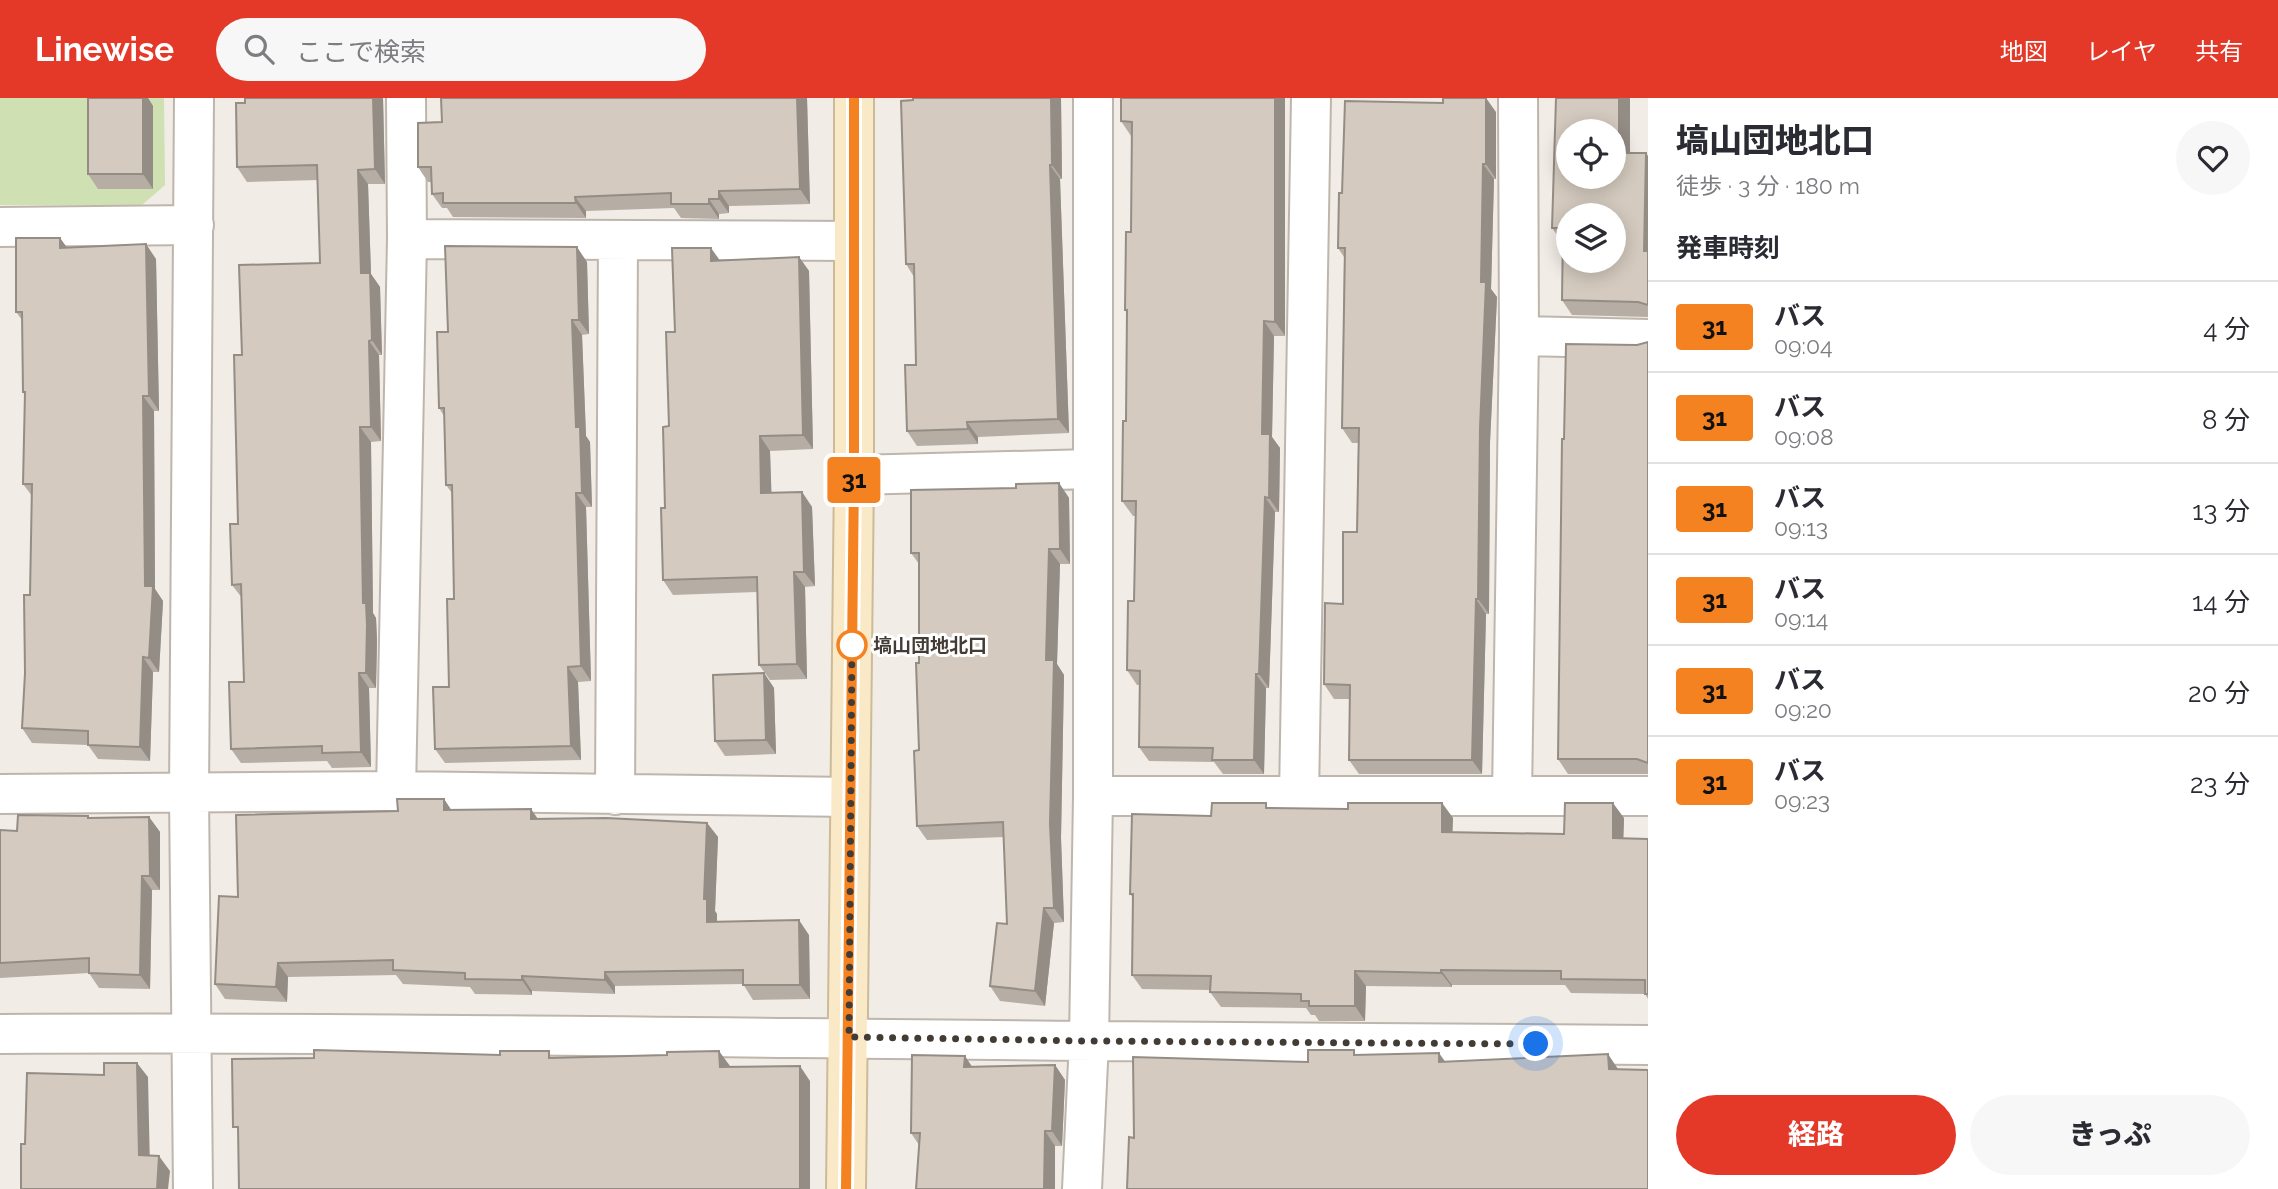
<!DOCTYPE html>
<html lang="ja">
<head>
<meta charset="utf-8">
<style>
	:root { --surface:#fff; --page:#f7f7f7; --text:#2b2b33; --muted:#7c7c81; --line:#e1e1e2; --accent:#e43829 }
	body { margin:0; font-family:Raleway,"Noto Sans JP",sans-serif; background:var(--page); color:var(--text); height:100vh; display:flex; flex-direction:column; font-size:26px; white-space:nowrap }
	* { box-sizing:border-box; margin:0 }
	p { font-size:23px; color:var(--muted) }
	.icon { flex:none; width:38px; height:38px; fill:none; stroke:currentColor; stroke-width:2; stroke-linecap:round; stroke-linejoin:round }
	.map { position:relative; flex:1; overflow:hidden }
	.drawer { display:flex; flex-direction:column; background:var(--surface); width:630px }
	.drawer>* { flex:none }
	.badge { padding:0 14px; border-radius:5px; font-size:24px; line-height:46px }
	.fabs { position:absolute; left:1556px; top:21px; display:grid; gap:14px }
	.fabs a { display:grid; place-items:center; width:70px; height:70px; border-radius:50%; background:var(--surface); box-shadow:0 4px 18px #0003; font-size:35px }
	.you { position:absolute; width:35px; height:35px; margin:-18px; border:5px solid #fff; border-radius:50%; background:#1a73e8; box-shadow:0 0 0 10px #1a73e833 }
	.map>.badge { position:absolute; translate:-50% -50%; box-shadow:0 0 0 4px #fff }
	h2 { padding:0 28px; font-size:26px; line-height:63px }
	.round { display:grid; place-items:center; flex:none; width:74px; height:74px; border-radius:37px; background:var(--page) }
	.summary { display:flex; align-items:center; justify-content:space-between; height:119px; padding:0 28px }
	h1 { font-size:33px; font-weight:800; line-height:52px }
	.cta { display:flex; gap:14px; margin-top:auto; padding:14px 28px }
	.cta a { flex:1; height:80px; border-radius:42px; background:var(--accent); color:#fff; font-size:28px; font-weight:800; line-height:80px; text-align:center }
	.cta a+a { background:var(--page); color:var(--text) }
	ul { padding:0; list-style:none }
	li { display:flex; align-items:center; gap:21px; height:91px; padding:0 28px; border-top:2px solid var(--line) }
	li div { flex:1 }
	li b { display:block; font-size:26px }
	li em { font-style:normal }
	li .badge { min-width:77px; font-weight:700; text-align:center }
	header { display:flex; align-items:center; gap:42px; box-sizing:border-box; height:98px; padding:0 35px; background:var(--accent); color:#fff }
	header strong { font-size:33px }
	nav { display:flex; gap:38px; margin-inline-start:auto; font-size:24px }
	.search { width:490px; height:63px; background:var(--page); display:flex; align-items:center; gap:18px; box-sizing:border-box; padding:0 24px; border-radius:38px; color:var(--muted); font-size:26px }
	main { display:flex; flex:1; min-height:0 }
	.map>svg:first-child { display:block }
	.green { fill:#cfe1b2 }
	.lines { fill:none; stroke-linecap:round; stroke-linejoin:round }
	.street-casing { stroke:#beb6ac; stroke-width:42 }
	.secondary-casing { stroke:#cb9; stroke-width:42 }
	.street { stroke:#fff; stroke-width:38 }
	.secondary { stroke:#f9e9c7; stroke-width:38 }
	.wall { fill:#b6aea4 }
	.shaded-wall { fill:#948d86 }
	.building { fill:#d4cabf; stroke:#948d86; stroke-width:2; fill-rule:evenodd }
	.line-casing { stroke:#fff; stroke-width:16 }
	.line { stroke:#f58220; stroke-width:10 }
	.walk { stroke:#423c35; stroke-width:7; stroke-dasharray:0 12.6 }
	.stop-dot { fill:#fff; stroke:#f58220; stroke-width:3.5 }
	.labels { text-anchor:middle; stroke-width:6; stroke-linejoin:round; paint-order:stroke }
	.stop-label { font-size:19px; font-weight:bold; fill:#423c35; stroke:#fff; text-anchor:start }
</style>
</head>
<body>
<header>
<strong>Linewise</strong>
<div class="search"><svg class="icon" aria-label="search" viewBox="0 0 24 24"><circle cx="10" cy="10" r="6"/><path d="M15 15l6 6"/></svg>ここで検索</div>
<nav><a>地図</a><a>レイヤ</a><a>共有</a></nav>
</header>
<main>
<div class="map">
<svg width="1648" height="1091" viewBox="0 0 1648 1091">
	<rect width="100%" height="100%" fill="#f1ece5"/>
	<!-- green -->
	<path class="green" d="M0 0H164L165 87 142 107H0Z"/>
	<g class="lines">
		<defs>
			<path id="street" d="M0 129 194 127
				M407 141 854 143
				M1519 238 1648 241
				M854 377 1091 371
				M396 693 407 141 406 0
				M0 696 396 693 850 699
				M615 697 618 143
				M1512 697 1519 238 1518 0
				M1093 698H1648
				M1299 699 1311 0
				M0 936C364 934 729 940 1093 943 1278 945 1463 945 1648 947
				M193 1091 189 696 194 0
				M1082 1091 1089 943 1093 698V0"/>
			<path id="secondary" d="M846 1091 854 377V0"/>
		</defs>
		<!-- street casing -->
		<use href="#street" class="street-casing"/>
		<!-- secondary casing -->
		<use href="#secondary" class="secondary-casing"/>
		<!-- street -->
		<use href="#street" class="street"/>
		<!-- secondary -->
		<use href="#secondary" class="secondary"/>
	</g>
	<!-- wall -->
	<path class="wall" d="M88 0H148L153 8V91H98L88 76Z
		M245 0H383L385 86H368L371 176 380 189 382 257H379L381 343 371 344 373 515 376 520 377 542 376 590H369L371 669 332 670 327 663 241 665 231 651 244 584 242 500 232 487 238 426 242 257 320 165 318 82 247 84 237 69Z
		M807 0 810 106 729 108V115L719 116V121L681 120 674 110 586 113V120L453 119 447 110H442L432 96 431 84H428L418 69 442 24Z
		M913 0H1061L1062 81H1060L1069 335 978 339V346L917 348 907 333 916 267 914 179 906 166Z
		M1121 0 1285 238H1274L1272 339 1280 350 1279 414H1275L1269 590H1266L1264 676H1223L1214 664 1149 663 1139 649 1140 587H1137L1127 572 1134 503 1135 418H1133L1122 403 1126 323 1127 216 1125 212 1131 134 1132 38H1131L1121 23Z
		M1556 0H1630V55L1648 58V219L1572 217 1562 202V144L1552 130Z
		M1496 14V81H1494L1491 191 1497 199 1490 344 1489 516H1486L1482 676H1359L1349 662 1350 601H1334L1324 586 1343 506 1357 434 1358 345H1352L1342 330 1344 159 1338 150 1342 95Z
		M60 140 67 150 156 161 159 313H154L155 491 163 503 159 574H153L150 663 98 661 88 647 32 645 22 630 30 497 32 398 23 386 25 298 23 294 22 222 16 214Z
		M799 159 809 173 813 351 770 353 771 395 802 394 812 409 815 488 805 489 807 581 770 582 759 567 757 494 673 497 663 482 665 410 675 234 719 162Z
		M587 164 589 236 582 237 586 338 590 344 592 409H586L591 583 578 584 581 662 445 665 435 651 449 589 454 501 452 395 446 387 444 318 439 310 448 234Z
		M1648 244V676H1568L1558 661 1564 341 1637 247Z
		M1059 385 1069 400 1070 466H1060L1057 566 1064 577 1061 740 1064 824 1054 825 1045 908 1000 903 990 888 1007 826 1004 739 927 742 917 728 919 652V466L911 455 1016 390Z
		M764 575 774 590 776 656 725 658 715 643Z
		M444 701 451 712 531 711 538 721 707 725 718 739 715 813 717 816V824L809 837 810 901 753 902 743 886 615 888V896L532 893V897L475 896 470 889 403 886 396 877 288 879 287 904 225 901 215 886 398 713Z
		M1442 705 1453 720 1452 735 1564 736 1624 720 1623 740 1648 741V901L1645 896 1571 895 1565 887H1452V889L1366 888 1365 923H1319L1315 917H1311L1306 910 1221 909 1210 894V892L1142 891 1132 877 1133 800 1130 796 1211 718 1270 710 1348 711Z
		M149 719 160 734V792H152L150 891 99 890 89 875 0 880V732L17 733 90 720Z
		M1055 967 1065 982 1062 1048 919 1047 911 1035 972 969Z"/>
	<!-- shaded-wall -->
	<path class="shaded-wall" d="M143 0H148L153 8V91L143 76Z
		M373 0H383L385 86 375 71Z
		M797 0H807L810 106 800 91Z
		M1051 0H1061L1062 81 1052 67Z
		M1275 0H1285V238L1275 224Z
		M1486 0 1496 14V81L1486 66Z
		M1619 0H1630V70L1619 55Z
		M1646 55 1648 58V158L1644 153Z
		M1483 66 1494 81 1491 191 1497 199 1490 344 1489 516 1478 501 1481 184Z
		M1050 67 1060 81 1069 335 1058 321Z
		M358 72 368 86 371 176 380 189 382 257 372 242 361 175Z
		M719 93 729 108V115L719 101Z
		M575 99 586 113V120L576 105Z
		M709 101 719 116V121L709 106Z
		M60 140 71 155 60 150Z
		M146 146 156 161 159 313 149 298Z
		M577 149 587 164 589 236 579 222Z
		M711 150 721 164 711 163Z
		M799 159 809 173 813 351 803 337Z
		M572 222 582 237 586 338 590 344 592 409 582 395 576 329Z
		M1264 223 1274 238 1272 339 1280 350 1279 414 1269 400 1262 336Z
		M369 243 379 257 381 343 371 329Z
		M143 298 154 313 155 491 163 503 159 574 149 560 145 488Z
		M967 324 978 339V346L968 331Z
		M360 329 371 344 373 515 376 520 377 542 376 590 366 575 363 505Z
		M760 338 770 353 772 409 761 395Z
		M1059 385 1069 400 1070 466 1060 451Z
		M802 394 812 409 815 488 804 474Z
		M576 395 586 409 591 583 581 568Z
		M1265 399 1275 414 1269 590 1259 576Z
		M1049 451 1060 466 1057 566 1064 577 1061 740 1064 824 1054 810 1050 726 1046 562Z
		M794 474 805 489 807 581 797 566Z
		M1476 501 1486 516 1482 676 1472 662Z
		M143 559 153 574 150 663 140 649Z
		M568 569 578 584 581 662 571 648Z
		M359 575 369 590 371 669 361 654Z
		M764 575 774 590 776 656 766 642Z
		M1256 576 1266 590 1264 676 1254 662Z
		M444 701 454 716 444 712Z
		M1442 705 1453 720 1452 749 1442 734Z
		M1613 705 1624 720 1623 755 1613 740Z
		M531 711 541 726 531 721Z
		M149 719 160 734V792L150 778Z
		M707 725 718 739 715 813 717 816V839L707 824 704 801Z
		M142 778 152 792 150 891 140 877Z
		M1044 810 1054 825 1045 908 1035 893Z
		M799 822 809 837 810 901 800 887Z
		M278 865 288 879 287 904 276 889Z
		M1441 872 1452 887V889L1441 875Z
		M1355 873 1366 888 1365 923 1355 908Z
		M605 874 615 888V896L605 882Z
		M522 878 532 893V897L522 882Z
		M719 953 730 968V984L720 969Z
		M1439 955 1449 969 1439 964Z
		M1608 956 1618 971H1609Z
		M965 958 975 973 964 969Z
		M137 965 148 979 150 1071 139 1057Z
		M1055 967 1065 982 1062 1048 1052 1033Z
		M800 968 810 983V1091H800Z
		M1045 1033 1055 1048V1091H1044Z
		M159 1058 170 1073 168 1091H157Z"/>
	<!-- building -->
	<path class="building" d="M88 0H143V76H88Z
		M245 0H373L375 71 358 72 361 175H370L372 242 369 243 371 329H360L363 505H366L367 527 366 575H359L361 654 322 655V648L231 651 229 584H244L241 486 232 487 230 426H238L234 257H242L239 167 320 165 317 67 237 69 236 5H245Z
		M441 0H797L800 91 719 93V101H709V106H671V95L575 99 576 105H443V95L432 96 431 69H418V25L442 24Z
		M913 0H1051L1052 67H1050L1058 321 967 324 968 331 907 333 905 267H916L914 166H906L901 3 913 2Z
		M1121 0H1275V224L1264 223 1262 336H1270L1269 400 1265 399 1259 576H1256L1254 662H1212L1213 650 1139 649 1140 573 1127 572 1128 503H1134L1136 403H1122L1123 323H1126L1127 212H1125L1126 134H1131L1132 24 1121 23Z
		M1443 0H1486V66H1483L1481 184H1486L1480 330 1478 501H1476L1472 662H1349L1350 587 1324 586 1325 505 1343 506V434H1357L1359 330H1342L1345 150H1338L1339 95H1342L1345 3 1443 5Z
		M1556 0H1619V55H1646L1644 153H1648V207L1638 204 1562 202 1563 130H1552ZM1568 33H1614V79H1568ZM1568 117H1614V163H1568Z
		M16 140H60V150L146 146 149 298H143L145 488H153L149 560 143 559 140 649 88 647V633L22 630 25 575 24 497H30L32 386H23L25 294H23L22 214H16Z
		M445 148 577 149 579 222H572L576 329H580L582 395H576L581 568 568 569 571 648 435 651 433 589H449L447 501H454L452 387H446L444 310H439L437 234H448Z
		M672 150H711V163L799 159 803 337 760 338 761 395 802 394 804 474H794L797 566 759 567 757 479 663 482 661 410H665L663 329 669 328 666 234H675Z
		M1648 244V665L1637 661H1558L1562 341H1564L1566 246 1637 247Z
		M1059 385 1060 451H1049L1046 562H1054L1050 726 1054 810H1044L1035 893 990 888 997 825 1007 826 1003 724 917 728 914 653 919 652 916 565H919V455H911V392L1016 390V386Z
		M764 575 766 642 715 643 713 577Z
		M397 701H444V712L531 711V721L606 720 707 725 704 801H707V824L799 822 800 887H743V872L605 874V882L522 878V882L465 881V875L393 872V862L278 865 276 889 215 886 219 798 238 799 236 717 398 713Z
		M1212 705H1266V710L1348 711V705H1442V734L1564 736 1565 705H1613V740L1648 741V896H1645V882L1561 881V873L1441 872V875L1355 873V908H1309V903H1301V896L1210 894 1211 878 1132 877 1133 796H1130L1132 716 1211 718Z
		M18 717 88 718V720L149 719 150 778H142L140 877 89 875V860L0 865V732L17 733Z
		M314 952 500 957V953H549V960L667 957V954L719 953 720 969 800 968V1091H239L238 1029H233L232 961 314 960Z
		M1308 952H1354V957L1439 955V964L1608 956 1609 971 1648 972V1091H1127L1129 1039 1134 1040 1133 959 1308 964Z
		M912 957 965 958 964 969 1055 967 1052 1033H1045L1044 1091H916L920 1035H911Z
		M104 965H137L139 1057 159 1058 157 1091H21V1046H25L27 975 104 977Z"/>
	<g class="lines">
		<defs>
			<path id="line" d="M846 1091 854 377V0"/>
		</defs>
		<!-- line casing -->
		<use href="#line" class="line-casing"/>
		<!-- line -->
		<use href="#line" class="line"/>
		<!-- walk -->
		<path class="walk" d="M852 547V538L849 939 1089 943 1536 946"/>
	</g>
	<!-- markers -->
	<circle class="stop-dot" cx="852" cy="547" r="14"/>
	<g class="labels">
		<!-- stop labels -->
		<g class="stop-label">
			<text x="873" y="554">塙山団地北口</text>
		</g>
	</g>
</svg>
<div class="fabs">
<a><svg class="icon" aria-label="locate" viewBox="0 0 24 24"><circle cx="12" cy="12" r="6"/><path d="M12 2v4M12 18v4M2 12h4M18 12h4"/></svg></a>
<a><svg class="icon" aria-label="layers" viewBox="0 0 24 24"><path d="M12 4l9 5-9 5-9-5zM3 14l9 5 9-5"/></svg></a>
</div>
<div class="you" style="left:1536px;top:946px"></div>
<b class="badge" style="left:854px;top:382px;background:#f58220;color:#111">31</b>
</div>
<section class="drawer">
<div class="summary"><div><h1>塙山団地北口</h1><p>徒歩 · 3 分 · 180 m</p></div><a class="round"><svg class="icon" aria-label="heart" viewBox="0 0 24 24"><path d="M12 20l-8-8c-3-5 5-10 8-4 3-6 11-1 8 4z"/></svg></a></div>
<h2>発車時刻</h2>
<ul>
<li><span class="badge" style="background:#f58220;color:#111">31</span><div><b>バス</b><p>09:04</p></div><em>4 分</em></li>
<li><span class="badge" style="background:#f58220;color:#111">31</span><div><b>バス</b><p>09:08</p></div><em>8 分</em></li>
<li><span class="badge" style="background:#f58220;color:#111">31</span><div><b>バス</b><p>09:13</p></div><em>13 分</em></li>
<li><span class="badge" style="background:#f58220;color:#111">31</span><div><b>バス</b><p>09:14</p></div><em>14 分</em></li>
<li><span class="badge" style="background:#f58220;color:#111">31</span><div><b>バス</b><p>09:20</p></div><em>20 分</em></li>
<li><span class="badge" style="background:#f58220;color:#111">31</span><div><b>バス</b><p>09:23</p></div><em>23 分</em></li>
</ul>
<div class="cta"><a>経路</a><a>きっぷ</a></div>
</section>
</main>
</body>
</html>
